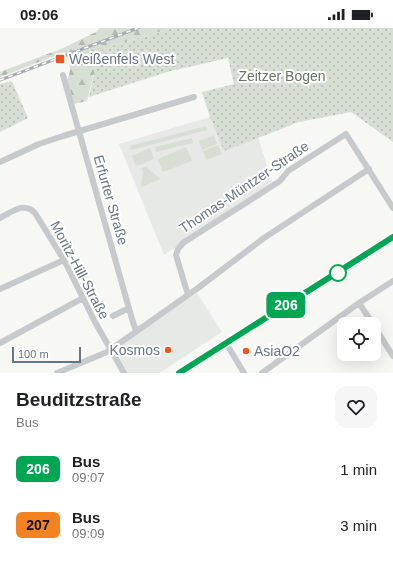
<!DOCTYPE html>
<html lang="en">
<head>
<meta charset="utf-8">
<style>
	:root { --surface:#fff; --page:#f6f6f6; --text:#202124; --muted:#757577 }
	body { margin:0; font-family:Helvetica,sans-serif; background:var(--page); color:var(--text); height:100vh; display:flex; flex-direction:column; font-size:15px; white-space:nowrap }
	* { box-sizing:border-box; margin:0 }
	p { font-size:13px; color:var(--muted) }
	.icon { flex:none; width:22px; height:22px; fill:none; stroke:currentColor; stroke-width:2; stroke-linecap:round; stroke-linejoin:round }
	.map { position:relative; height:345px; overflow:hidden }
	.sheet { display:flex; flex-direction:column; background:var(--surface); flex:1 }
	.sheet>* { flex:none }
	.badge { padding:0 8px; border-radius:6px; font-size:14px; line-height:26px }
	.fabs { position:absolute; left:337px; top:289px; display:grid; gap:8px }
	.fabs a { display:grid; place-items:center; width:44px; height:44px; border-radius:8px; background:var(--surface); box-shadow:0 4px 16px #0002; font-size:20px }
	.scale { position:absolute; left:12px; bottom:10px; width:69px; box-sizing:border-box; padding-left:4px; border:2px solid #647586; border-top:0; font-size:11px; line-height:14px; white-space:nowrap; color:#647586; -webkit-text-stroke:3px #fff; paint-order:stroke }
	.map>.badge { position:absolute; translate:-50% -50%; box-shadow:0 0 0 2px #fff }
	.round { display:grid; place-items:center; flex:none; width:42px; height:42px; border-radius:12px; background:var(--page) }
	.head { display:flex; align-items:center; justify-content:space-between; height:68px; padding:0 16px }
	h1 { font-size:19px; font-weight:800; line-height:30px }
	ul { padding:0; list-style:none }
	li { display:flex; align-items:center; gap:12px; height:56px; padding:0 16px }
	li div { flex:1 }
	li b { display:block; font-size:15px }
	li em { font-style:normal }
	li .badge { min-width:44px; font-weight:700; text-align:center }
	.status { display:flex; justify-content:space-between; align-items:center; height:28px; padding:0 20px; background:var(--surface); direction:ltr }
	.status svg { height:11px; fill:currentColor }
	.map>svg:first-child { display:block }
	.built { fill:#e7e9e7 }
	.forest { fill:url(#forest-firs) }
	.park { fill:#d7dfd4 }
	.garden { fill:url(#garden-dots) }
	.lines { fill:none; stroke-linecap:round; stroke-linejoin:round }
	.minor { stroke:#c6cacd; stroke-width:6 }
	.rail-casing { stroke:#a6acb2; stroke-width:3 }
	.rail { stroke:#fff; stroke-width:1.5; stroke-dasharray:4.5; stroke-linecap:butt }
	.line-casing { stroke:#fff; stroke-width:9 }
	.line { stroke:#00a651; stroke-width:6 }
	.poi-dot { fill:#ed571d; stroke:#fff; stroke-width:1.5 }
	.stop-dot { fill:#fff; stroke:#00a651; stroke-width:2 }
	.labels { text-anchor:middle; stroke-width:4; stroke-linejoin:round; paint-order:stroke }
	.poi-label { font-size:14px; fill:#647586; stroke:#fff; text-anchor:start }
	.park-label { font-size:14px; fill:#63785f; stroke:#fff }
	.street-label { font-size:14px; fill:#647586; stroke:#fff }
</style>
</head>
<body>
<div class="status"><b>09:06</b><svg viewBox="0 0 49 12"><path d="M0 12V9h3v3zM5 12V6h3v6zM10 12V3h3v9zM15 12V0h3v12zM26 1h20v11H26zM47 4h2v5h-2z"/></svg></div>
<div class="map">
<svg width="393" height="345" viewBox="0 0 393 345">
	<defs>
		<pattern id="forest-firs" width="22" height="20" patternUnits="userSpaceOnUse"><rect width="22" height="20" fill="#d7dfd4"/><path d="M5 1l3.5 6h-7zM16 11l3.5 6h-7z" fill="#b2b9b2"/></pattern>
		<pattern id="garden-dots" width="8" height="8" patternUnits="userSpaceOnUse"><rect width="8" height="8" fill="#d7dfd4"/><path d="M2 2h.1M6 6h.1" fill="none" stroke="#b2b9b2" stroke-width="1.8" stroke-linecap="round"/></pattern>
	</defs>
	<rect width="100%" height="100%" fill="#f7f7f3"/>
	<!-- built -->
	<path class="built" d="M210 89 224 122 258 109 272 154 164 227 119 116Z
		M197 265 222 304 159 345H126L114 322 117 319Z"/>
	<!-- forest -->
	<path class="forest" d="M100 0H172L102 21 95 41 87 73 74 76 67 53C72 41 70 36 65 24L0 49V44L61 21 96 4Z"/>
	<!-- park -->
	<path class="park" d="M206 98 207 102 131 122 130 118Z
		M214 107 217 116 202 122 199 113Z
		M192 110 193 115 156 124 155 119Z
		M218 117 222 126 206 132 203 123Z
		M186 119 192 133 163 144 158 131Z
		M150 120 154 131 136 138 132 128Z
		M147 138 148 141 161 151 141 159 143 143 141 140Z"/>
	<!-- garden -->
	<path class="garden" d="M172 0H393V114L351 84 299 94 224 123 210 89 202 64 234 56 228 30 167 44 89 69 95 41 102 21Z
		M12 53 28 90 0 104V56Z"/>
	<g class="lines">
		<!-- minor -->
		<path class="minor" d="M63 47 132 291 136 303
			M0 134 39 116 63 108 194 69
			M0 190C12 184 24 173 35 185L64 232 95 294 124 345
			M0 261 64 232
			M188 267 176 227 178 221 183 215 280 153 288 143 346 106 393 180
			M359 275 373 296
			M113 288 129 280
			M374 298 393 328
			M0 315 83 270
			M226 315 244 345
			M57 345 107 324 198 260 264 210 369 141
			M179 345 393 209
			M262 345 359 275 393 253"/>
		<defs>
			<path id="rail" d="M0 52 138 0"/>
		</defs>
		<!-- rail casing -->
		<use href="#rail" class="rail-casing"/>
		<!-- rail -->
		<use href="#rail" class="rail"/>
	</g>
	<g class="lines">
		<defs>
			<path id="line" d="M179 345 393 209"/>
		</defs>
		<!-- line casing -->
		<use href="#line" class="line-casing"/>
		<!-- line -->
		<use href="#line" class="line"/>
	</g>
	<!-- markers -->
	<g class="poi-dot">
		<rect x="55" y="26" width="10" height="10" rx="2"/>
		<circle cx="168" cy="322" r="4"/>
		<circle cx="246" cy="323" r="4"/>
	</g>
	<circle class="stop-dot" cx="338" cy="245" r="8"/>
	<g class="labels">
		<!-- poi labels -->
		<g class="poi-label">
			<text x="69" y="36">Weißenfels West</text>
			<text x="160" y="327" text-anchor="end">Kosmos</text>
			<text x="254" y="328">AsiaO2</text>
		</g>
		<!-- park labels -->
		<g class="park-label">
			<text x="282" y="53">Zeitzer Bogen</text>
		</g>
		<!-- street labels -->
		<g class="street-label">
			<text transform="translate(244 159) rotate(-34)" y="5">Thomas-Müntzer-Straße</text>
			<text transform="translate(111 172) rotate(74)" y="5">Erfurter Straße</text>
			<text transform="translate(80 242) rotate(62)" y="5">Moritz-Hill-Straße</text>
		</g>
	</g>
</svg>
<div class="fabs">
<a><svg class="icon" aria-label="locate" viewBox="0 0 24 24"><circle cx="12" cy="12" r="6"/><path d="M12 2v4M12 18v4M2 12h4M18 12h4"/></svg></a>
</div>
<div class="scale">100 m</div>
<b class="badge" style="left:286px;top:277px;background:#00a651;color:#fff">206</b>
</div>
<section class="sheet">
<div class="head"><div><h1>Beuditzstraße</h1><p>Bus</p></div><a class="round"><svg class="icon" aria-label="heart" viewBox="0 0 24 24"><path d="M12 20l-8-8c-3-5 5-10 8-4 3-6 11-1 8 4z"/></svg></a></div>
<ul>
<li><span class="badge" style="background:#00a651;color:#fff">206</span><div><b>Bus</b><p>09:07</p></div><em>1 min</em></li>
<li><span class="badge" style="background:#f58220;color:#111">207</span><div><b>Bus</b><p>09:09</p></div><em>3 min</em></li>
</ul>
</section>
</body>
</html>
